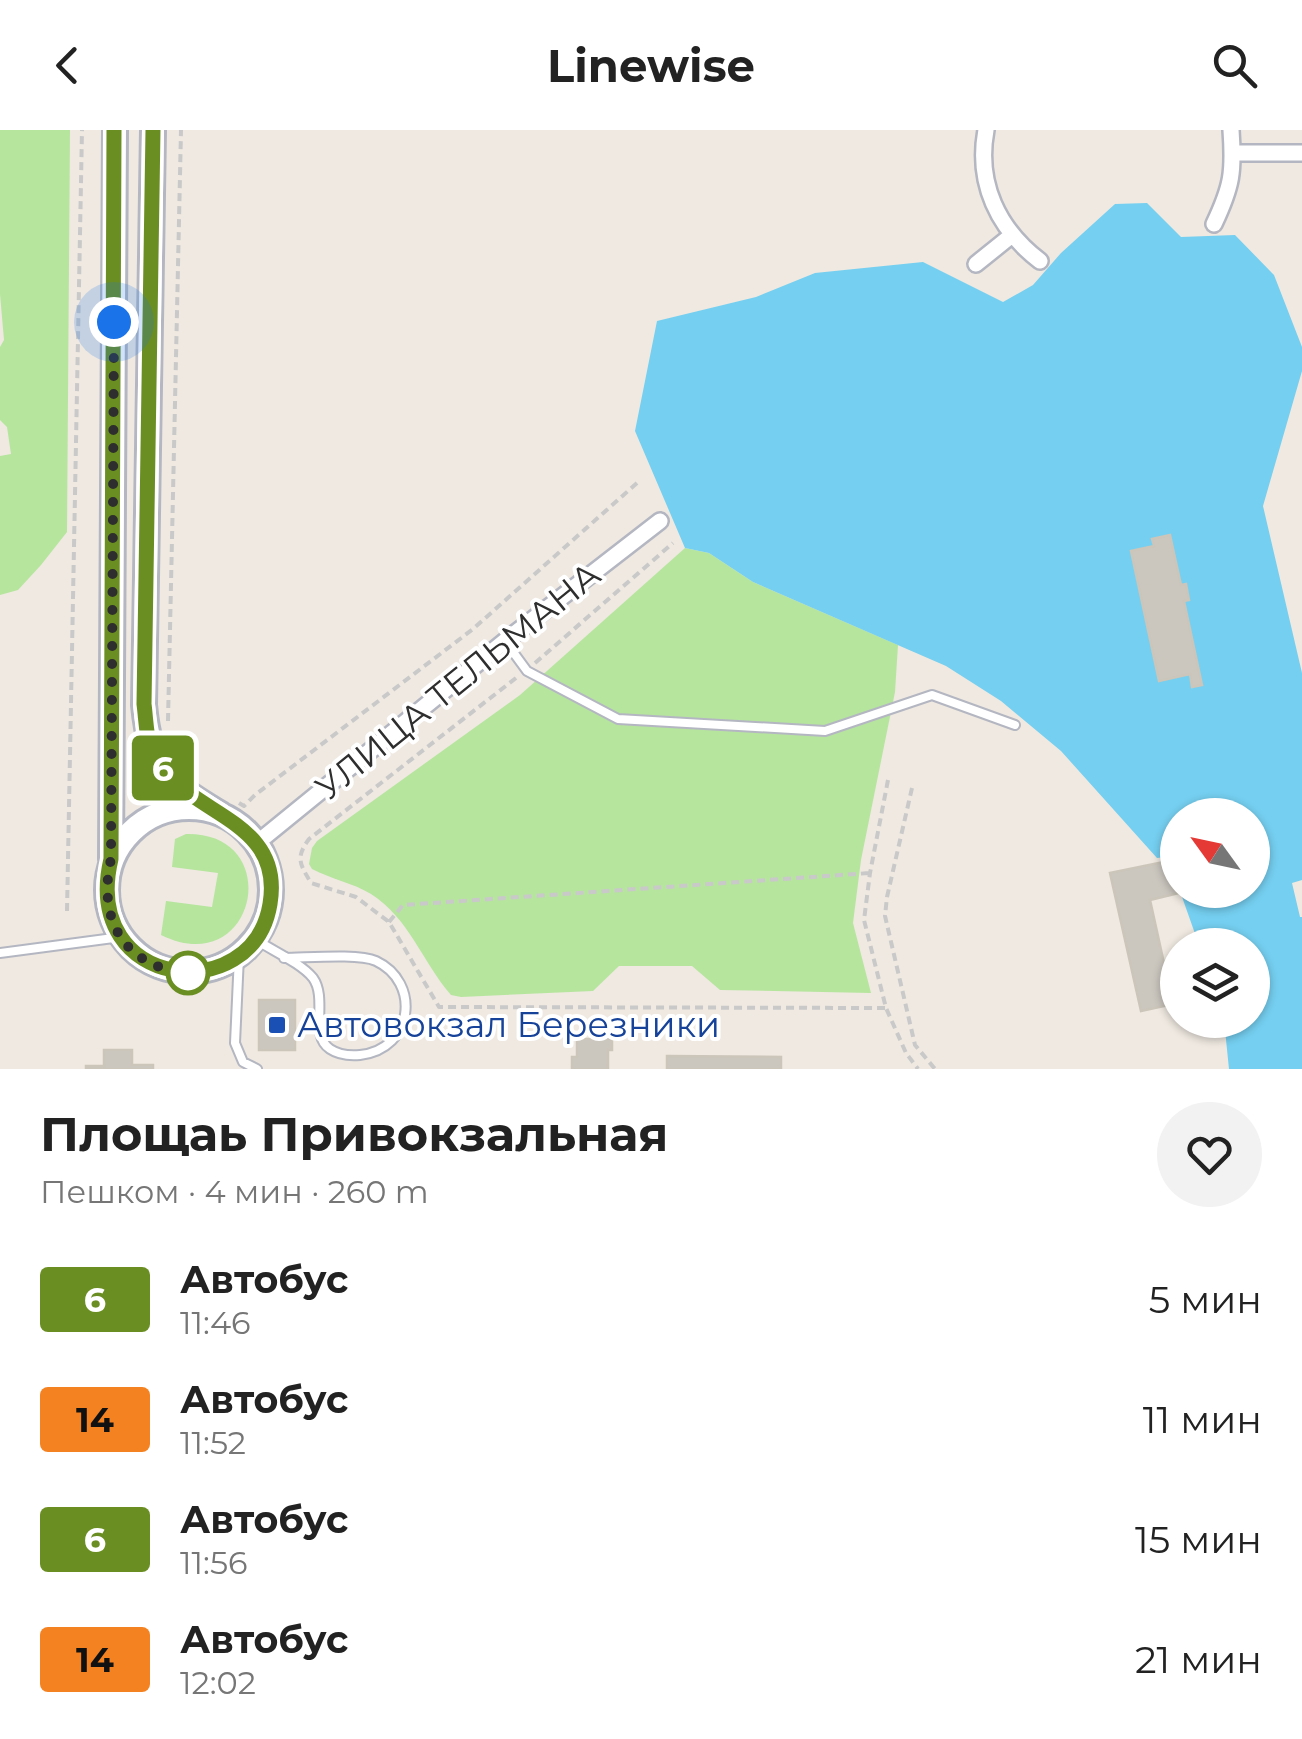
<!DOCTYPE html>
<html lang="ru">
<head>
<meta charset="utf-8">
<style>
	:root { --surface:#fff; --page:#f2f2f2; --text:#222; --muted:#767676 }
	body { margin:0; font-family:Montserrat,sans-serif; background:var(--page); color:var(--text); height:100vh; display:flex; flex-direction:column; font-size:38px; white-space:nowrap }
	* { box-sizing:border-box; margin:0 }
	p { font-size:32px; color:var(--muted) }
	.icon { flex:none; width:55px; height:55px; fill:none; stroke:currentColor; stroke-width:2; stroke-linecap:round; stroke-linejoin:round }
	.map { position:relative; height:939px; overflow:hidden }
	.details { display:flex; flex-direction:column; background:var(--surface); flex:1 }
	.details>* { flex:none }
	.badge { padding:0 20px; border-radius:8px; font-size:35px; line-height:65px }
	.needle { width:65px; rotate:303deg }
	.fabs { position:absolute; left:1160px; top:668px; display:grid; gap:20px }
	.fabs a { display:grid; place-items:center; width:110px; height:110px; border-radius:50%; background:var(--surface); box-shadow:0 2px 8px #0004; font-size:50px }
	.you { position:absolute; width:50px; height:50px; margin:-25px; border:8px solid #fff; border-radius:50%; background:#1a73e8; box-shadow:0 0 0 15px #1a73e833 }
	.map>.badge { position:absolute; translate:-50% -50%; box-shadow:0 0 0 5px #fff }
	.round { display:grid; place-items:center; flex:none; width:105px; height:105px; border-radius:52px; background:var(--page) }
	.head { display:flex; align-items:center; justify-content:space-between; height:170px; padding:0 40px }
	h1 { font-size:48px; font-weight:700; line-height:75px }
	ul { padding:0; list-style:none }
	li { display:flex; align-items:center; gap:30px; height:120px; padding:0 40px }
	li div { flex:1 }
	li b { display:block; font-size:38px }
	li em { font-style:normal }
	li .badge { min-width:110px; font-weight:700; text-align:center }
	header { display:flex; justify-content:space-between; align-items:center; height:130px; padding:0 40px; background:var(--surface); font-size:45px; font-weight:700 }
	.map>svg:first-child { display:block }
	.green { fill:#b6e59e }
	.water { fill:#75cff0 }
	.building { fill:#cbc7bf; stroke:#cbc5ba; stroke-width:2.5 }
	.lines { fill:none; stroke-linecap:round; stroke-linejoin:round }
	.lane-casing { stroke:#b4b7c1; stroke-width:12 }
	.street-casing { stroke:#b4b7c1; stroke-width:20 }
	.secondary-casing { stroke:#b4b7c1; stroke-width:28 }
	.path { stroke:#c9c9c9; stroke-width:4; stroke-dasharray:8 5; stroke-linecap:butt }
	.lane { stroke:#fff; stroke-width:8 }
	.street { stroke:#fff; stroke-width:15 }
	.secondary { stroke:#fff; stroke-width:22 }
	.line-casing { stroke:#fff; stroke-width:22 }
	.line { stroke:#6b8e23; stroke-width:15 }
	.walk { stroke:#2e2e2e; stroke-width:10; stroke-dasharray:0 18 }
	.stop-dot { fill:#fff; stroke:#6b8e23; stroke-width:5 }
	.transit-dot { fill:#1a4fb4; stroke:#fff; stroke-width:4 }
	.labels { text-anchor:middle; stroke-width:8; stroke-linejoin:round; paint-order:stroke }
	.street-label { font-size:35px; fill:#2e2e2e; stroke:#fff }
	.transit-label { font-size:35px; fill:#164399; stroke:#fff; text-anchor:start }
</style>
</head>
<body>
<header><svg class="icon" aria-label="back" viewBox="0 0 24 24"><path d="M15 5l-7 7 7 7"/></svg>Linewise<svg class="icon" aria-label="search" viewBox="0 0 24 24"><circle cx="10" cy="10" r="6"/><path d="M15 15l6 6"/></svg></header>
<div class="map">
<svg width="1302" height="939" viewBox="0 0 1302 939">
	<rect width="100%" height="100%" fill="#efe9e1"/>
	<!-- green -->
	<path class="green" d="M0 0H70L67 402 41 435 18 460 0 465V326L11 324 7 297 0 290V217L4 210 0 164Z
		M685 418 709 423 753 452 898 515 895 562 861 730 853 793 871 863 720 860 692 836H619L593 861 461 867 451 865C423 833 409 788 371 764 353 753 331 749 312 739L309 734 312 718 317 711 520 565Z
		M186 704C287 702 256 852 161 805L166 771 212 777 218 743 172 737 175 709Z"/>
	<!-- water -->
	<path class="water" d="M1147 73 1181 107 1235 105 1274 145 1302 217V241L1263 376 1302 543V750L1292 753 1300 787H1302V939H1229L1224 890H1252V815H1199L1181 764 1195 760H1252V685H1178L1177 726 1157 728 1061 621 1001 571 946 536 753 452 709 423 685 418 635 301 657 191 756 167 815 143 923 132 1003 172 1033 155 1061 123 1115 74Z"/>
	<!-- building -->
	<path class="building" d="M1170 405 1181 455 1186 454 1189 470 1184 471 1202 555 1192 557 1190 544 1159 551 1131 421 1154 416 1152 409Z
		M1178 729V760H1191L1150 770 1173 874 1141 881 1110 743Z
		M259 870H295V920H259Z
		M577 909H612V920H608V939H572V927H577Z
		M104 920H132V935H153V939H86V936H104Z
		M667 926 781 927V939H667Z"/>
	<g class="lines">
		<defs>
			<path id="lane" d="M505 511 527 541 618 589 825 601 932 565 1015 595
				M255 809C271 820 301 833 313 848 328 869 309 905 330 919 339 925 349 926 360 925 414 919 421 852 376 831 358 823 306 828 284 828
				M0 823 121 807
				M239 826 235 913 243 932 257 939"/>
			<path id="street" d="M986 0C976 53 998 99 1040 131
				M1233 23H1302
				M1214 94C1232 56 1234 42 1231 0
				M976 134 1012 105
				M257 713 505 511 660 391"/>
			<path id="secondary" d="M153 0 144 575C150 639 168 652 221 684
				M107 760a82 82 0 1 1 164 0a82 82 0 1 1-164 0Z
				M111 729 115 0"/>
		</defs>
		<!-- lane casing -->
		<use href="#lane" class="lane-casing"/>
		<!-- street casing -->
		<use href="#street" class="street-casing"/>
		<!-- secondary casing -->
		<use href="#secondary" class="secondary-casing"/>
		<!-- path -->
		<path class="path" d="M535 533 673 413
			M516 548 309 709C295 728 300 734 311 753L356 767 389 792 439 877 886 878
			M168 591 181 0
			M888 650 870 743 864 790 886 878 906 923 918 939
			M912 658 887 767 885 786 915 915 935 939
			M239 673 244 676 255 665 473 499 637 353
			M67 781 82 0
			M389 792 403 775 870 743"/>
		<!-- lane -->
		<use href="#lane" class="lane"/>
		<!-- street -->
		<use href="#street" class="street"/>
		<!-- secondary -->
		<use href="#secondary" class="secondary"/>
	</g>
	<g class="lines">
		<defs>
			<path id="line" d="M114 0 111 729C80 861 253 878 270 774 285 684 179 686 151 620 146 606 146 589 144 574L153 0"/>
		</defs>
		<!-- line casing -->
		<use href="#line" class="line-casing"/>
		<!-- line -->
		<use href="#line" class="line"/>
		<!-- walk -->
		<path class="walk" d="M114 192 111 729C101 773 111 817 157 836 167 840 178 841 188 843"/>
	</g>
	<!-- markers -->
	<circle class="stop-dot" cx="188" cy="843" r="20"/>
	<rect class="transit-dot" x="267" y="885" width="20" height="20" rx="5"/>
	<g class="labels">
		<!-- street labels -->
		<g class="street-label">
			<text transform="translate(458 551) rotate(-39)" y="12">УЛИЦА ТЕЛЬМАНА</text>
		</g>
		<!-- transit labels -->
		<g class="transit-label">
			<text x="297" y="907">Автовокзал Березники</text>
		</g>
	</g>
</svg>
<div class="fabs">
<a><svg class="needle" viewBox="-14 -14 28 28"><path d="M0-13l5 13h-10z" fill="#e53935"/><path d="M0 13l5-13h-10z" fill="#767676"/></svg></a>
<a><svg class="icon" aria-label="layers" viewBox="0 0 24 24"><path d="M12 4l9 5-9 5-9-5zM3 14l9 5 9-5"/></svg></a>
</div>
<div class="you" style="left:114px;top:192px"></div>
<b class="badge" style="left:163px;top:638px;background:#6b8e23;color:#fff">6</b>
</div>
<section class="details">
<div class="head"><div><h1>Площаь Привокзальная</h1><p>Пешком · 4 мин · 260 m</p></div><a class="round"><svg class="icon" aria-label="heart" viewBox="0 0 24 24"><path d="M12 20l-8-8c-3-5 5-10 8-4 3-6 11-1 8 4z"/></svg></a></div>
<ul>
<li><span class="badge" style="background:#6b8e23;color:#fff">6</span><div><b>Автобус</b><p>11:46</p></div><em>5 мин</em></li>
<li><span class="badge" style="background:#f58220;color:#111">14</span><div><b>Автобус</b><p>11:52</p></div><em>11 мин</em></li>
<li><span class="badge" style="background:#6b8e23;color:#fff">6</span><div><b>Автобус</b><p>11:56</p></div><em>15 мин</em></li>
<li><span class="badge" style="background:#f58220;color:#111">14</span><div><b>Автобус</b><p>12:02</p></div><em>21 мин</em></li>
</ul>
</section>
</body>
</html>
